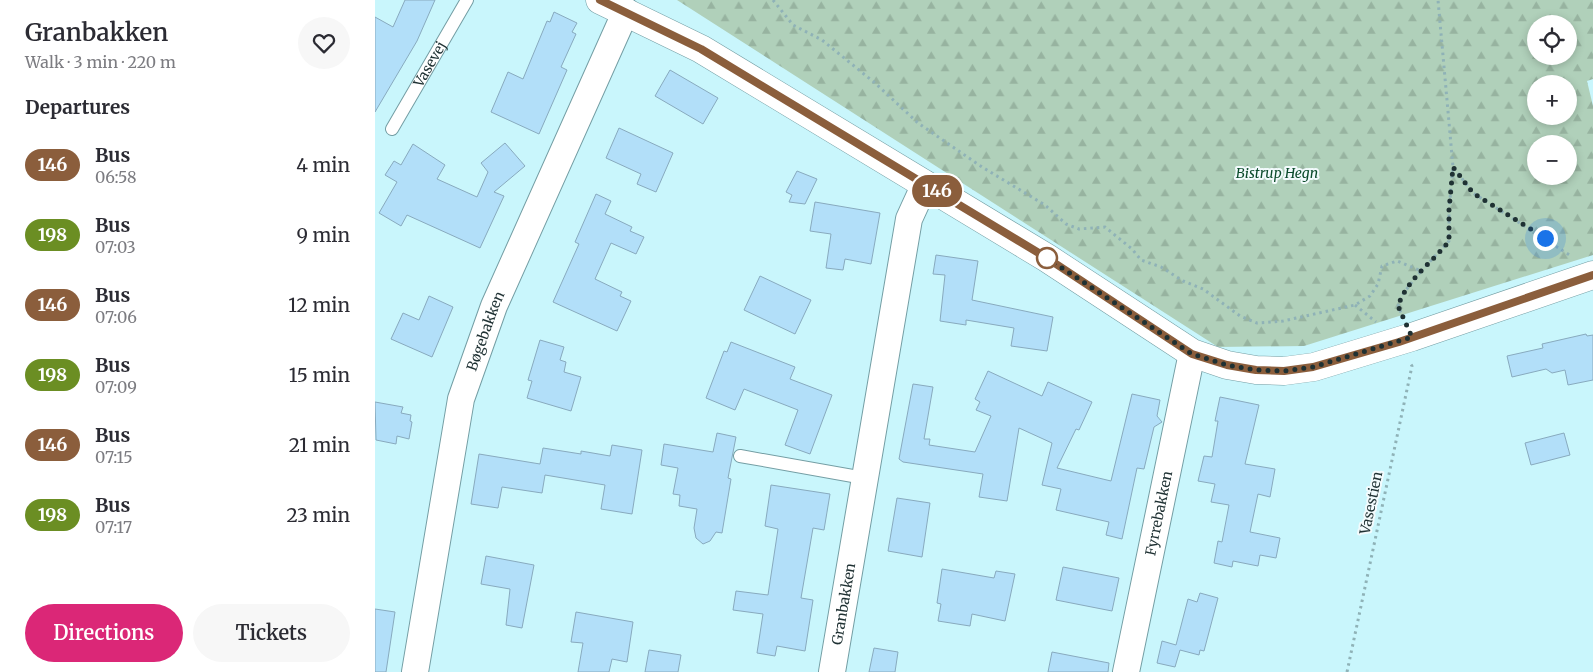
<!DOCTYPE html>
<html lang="en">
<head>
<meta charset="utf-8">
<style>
	:root { --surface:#fff; --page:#f7f7f7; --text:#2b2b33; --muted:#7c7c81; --accent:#db2777 }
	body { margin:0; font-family:Merriweather,serif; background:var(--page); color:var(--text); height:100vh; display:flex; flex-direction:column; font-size:19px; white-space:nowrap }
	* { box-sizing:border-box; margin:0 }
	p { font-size:16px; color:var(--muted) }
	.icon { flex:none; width:28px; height:28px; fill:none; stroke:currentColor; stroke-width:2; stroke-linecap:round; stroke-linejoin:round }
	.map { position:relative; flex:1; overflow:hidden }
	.drawer { display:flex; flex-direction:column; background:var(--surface); width:375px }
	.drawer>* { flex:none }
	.badge { padding:0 10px; border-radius:16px; font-size:18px; line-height:32px }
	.tools { position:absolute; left:1152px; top:15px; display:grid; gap:10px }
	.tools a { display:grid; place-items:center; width:50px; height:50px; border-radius:50%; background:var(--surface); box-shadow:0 2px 8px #0003; font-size:25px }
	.you { position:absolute; width:25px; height:25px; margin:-12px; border:4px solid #fff; border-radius:50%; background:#1a73e8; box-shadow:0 0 0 8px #1a73e833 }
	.map>.badge { position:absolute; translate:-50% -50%; box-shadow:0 0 0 2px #fff }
	h2 { padding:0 25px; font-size:19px; line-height:45px }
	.round { display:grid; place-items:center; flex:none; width:52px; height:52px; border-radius:26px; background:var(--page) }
	.headline { display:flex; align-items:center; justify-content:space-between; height:85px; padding:0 25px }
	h1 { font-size:24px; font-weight:600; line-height:38px }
	.primary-button { display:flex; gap:10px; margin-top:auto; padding:10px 25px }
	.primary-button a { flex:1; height:58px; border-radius:30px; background:var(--accent); color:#fff; font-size:20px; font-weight:600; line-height:58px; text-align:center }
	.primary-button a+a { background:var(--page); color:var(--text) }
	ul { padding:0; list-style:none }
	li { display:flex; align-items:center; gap:15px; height:70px; padding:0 25px }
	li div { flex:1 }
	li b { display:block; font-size:19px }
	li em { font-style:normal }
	li .badge { min-width:55px; font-weight:700; text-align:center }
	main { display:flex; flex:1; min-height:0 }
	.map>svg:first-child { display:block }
	.forest { fill:url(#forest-firs); fill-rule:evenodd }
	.building { fill:#b2dff9; stroke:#88aabe }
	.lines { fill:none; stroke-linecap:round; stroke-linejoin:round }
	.service-casing { stroke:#749ea4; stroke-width:14 }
	.minor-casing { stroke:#749ea4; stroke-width:28 }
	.tertiary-casing { stroke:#749ea4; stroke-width:29 }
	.path { stroke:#8fb2b7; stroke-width:3; stroke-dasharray:2.5 4; stroke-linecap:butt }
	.service { stroke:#fff; stroke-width:12 }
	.minor { stroke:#fff; stroke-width:26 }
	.tertiary { stroke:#fff; stroke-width:28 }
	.line-casing { stroke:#fff; stroke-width:11 }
	.line { stroke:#8b5e3c; stroke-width:8 }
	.walk { stroke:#1f3133; stroke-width:5; stroke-dasharray:0 9 }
	.stop-dot { fill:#fff; stroke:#8b5e3c; stroke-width:2.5 }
	.labels { text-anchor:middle; stroke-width:4; stroke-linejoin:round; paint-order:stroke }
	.street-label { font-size:14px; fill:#1f3133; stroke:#f3fbfd }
	.park-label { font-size:14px; font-style:italic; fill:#0c4c2c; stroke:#f3fbfd }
</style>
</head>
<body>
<main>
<section class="drawer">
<div class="headline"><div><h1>Granbakken</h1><p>Walk · 3 min · 220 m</p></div><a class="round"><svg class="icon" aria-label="heart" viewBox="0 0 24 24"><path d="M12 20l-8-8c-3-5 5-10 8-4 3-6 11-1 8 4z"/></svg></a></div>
<h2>Departures</h2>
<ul>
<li><span class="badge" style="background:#8b5e3c;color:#fff">146</span><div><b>Bus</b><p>06:58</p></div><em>4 min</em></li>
<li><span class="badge" style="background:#6b8e23;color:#fff">198</span><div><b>Bus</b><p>07:03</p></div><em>9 min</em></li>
<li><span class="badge" style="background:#8b5e3c;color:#fff">146</span><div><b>Bus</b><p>07:06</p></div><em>12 min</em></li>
<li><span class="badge" style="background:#6b8e23;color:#fff">198</span><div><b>Bus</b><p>07:09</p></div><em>15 min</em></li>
<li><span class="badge" style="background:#8b5e3c;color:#fff">146</span><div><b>Bus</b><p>07:15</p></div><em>21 min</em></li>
<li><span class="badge" style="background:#6b8e23;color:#fff">198</span><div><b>Bus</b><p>07:17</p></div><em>23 min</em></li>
</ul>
<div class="primary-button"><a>Directions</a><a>Tickets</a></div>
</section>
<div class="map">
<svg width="1218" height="672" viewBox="0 0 1218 672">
	<defs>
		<pattern id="forest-firs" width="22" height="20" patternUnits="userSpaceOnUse" patternTransform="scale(1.25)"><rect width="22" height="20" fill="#b0d0ba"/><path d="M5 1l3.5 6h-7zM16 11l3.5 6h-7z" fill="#97b3a0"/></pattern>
	</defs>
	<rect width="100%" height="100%" fill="#c9f6fc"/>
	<!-- forest -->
	<path class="forest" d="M302 0H1218V79L1212 81 1218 106V255L929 346 843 347ZM1161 24H1194V56H1161ZM1161 84H1194V116H1161ZM1161 144H1194V176H1161Z"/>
	<!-- building -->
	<path class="building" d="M30 0H60L42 41 0 112V17L18 27Z
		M179 12 202 23 197 32 201 34 186 67 192 70 164 134 116 112 133 72 148 79 172 21 175 22Z
		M295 70 343 98 328 124 280 96Z
		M244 128 298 153 281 192 262 184 266 174 231 158Z
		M130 143 150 166 119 192 129 196 105 248 32 215 26 226 4 213 22 182 10 175 19 161 26 165 38 144 70 165 62 179 102 197 113 172 106 163Z
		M422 171 442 179 430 204 414 202 417 195 411 192Z
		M221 194 236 201 230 214 257 227 255 231 269 237 261 254 236 243 220 279 247 292 245 296 256 301 242 331 178 302 204 244 200 242Z
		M440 202 505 213 496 264 470 259 468 270 451 268 456 234 435 231Z
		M561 255 603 261 597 300 678 317 672 351 636 346 639 328 591 320V325L565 321 570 275 558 274Z
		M385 276 436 300 420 334 369 310Z
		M54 296 78 307 57 357 16 339 28 313 44 320Z
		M1211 334 1212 336 1218 335V380L1193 385 1190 370 1177 373 1171 369 1137 377 1132 356 1168 348 1167 344Z
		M165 340 189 347 185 360 191 362 189 372 206 377 196 411 152 398 157 381 153 380Z
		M356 342 420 367 415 379 457 395 435 454 410 445 423 410 369 389 360 410 331 398 349 351 352 352Z
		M613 371 667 396 673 382 717 402 704 430 701 429 682 468 736 481 757 394 785 400 782 416 787 422 779 427 769 469 762 468 747 539 731 535 734 522 681 510 686 489 667 485 677 443 644 428 632 501 604 497 608 474 528 462 524 459 538 384 558 387 549 439H555L554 445 600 452 616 416 601 410 605 402 600 399Z
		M845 397 884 405 870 464 900 469 895 497 883 494 875 532 905 538 901 558 885 555 883 566 858 561 857 567 839 563 843 541 847 542 854 505 836 502 840 484 823 481 829 456 837 457 843 421H840Z
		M0 402 28 407 26 413 36 415 35 421 37 422 34 439 22 436 21 444 1 440Z
		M342 433 361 437 353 478 356 479 347 533 341 532 335 541 328 544 321 538 319 528 322 509 304 506 305 495 298 494 303 468 286 465 289 444 338 452Z
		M1189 433 1195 455 1156 465 1150 443Z
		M237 445 267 450 257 514 226 509 230 485 170 475 167 493 127 487 123 508 96 504 104 454 165 464 168 448 206 454V451L235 456Z
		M396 485 455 494 449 530 438 528 426 598 438 600 430 651 402 646 400 656 382 653 388 614 358 610 361 591 393 595 403 529 390 526Z
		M522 498 555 503 547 557 513 551Z
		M111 556 159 565 147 628 131 625 135 589 106 584Z
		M688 567 744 578 737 611 681 600Z
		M567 569 619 578 621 571 640 574 630 621 597 614 595 626 563 621 566 604 562 603Z
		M825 593 843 598 829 651 825 650 824 655 805 650 800 667 782 663 787 641 801 645 813 599 822 602Z
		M0 609 20 612 11 672H0Z
		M201 612 258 622 252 662 237 659 234 672H203L208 643 196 642Z
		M499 648 523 652 520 672H494Z
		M274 650 306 655 303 672H270Z
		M677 652 734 663 733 672H673Z"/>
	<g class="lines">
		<defs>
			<g id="service">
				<path id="s1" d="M17 129 92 0"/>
				<path d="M365 456 489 478"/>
			</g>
			<g id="minor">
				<path id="s2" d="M40 672 86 399 119 306 251 11"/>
				<path id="s3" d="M457 672 534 219 550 184"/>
				<path id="s4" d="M751 672 817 353"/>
			</g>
			<path id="tertiary" d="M225 0 326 49 672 258 817 353 852 365 881 370 909 371 939 367 1037 337 1218 275"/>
		</defs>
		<!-- service casing -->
		<use href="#service" class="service-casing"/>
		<!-- minor casing -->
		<use href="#minor" class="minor-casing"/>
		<!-- tertiary casing -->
		<use href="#tertiary" class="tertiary-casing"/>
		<!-- path -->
		<path class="path" d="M398 0 418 25 447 40 500 83 543 123 607 167 670 205 691 224 704 229 730 227 757 249 766 260 786 267 808 281 828 289 865 316 882 323 908 321 980 305 995 296 1003 284 1007 266 1022 261 1046 271 1027 295 1023 306 1027 315
			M1079 168 1098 193 1196 256
			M1046 271 1074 241V210L1078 167 1063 0
			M980 305 1001 322
			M972 672 1037 366 1035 363"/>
		<!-- service -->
		<use href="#service" class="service"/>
		<!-- minor -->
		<use href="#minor" class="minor"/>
		<!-- tertiary -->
		<use href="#tertiary" class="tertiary"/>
	</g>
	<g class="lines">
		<defs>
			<path id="line" d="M225 0 326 49 672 258 817 354 852 365 881 370 909 371 938 367 1024 342 1218 275"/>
		</defs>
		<!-- line casing -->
		<use href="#line" class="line-casing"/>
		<!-- line -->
		<use href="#line" class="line"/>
		<!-- walk -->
		<path class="walk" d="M672 258 817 354 852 365 881 370 909 371 938 367 1037 337 1023 306C1032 279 1057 263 1074 241V210L1078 167 1098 193 1170 238"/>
	</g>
	<!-- markers -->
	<circle class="stop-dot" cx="672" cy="258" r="10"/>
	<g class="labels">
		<!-- street labels -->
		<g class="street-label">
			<text dy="5" stroke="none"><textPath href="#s1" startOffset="75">Vasevej</textPath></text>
			<text dy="5" stroke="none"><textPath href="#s2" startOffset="349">Bøgebakken</textPath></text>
			<text transform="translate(996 503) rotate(-78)" y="5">Vasestien</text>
			<text dy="5" stroke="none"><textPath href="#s4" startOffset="162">Fyrrebakken</textPath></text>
			<text dy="5" stroke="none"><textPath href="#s3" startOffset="69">Granbakken</textPath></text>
		</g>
		<!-- park labels -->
		<g class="park-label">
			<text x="902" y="178">Bistrup Hegn</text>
		</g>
	</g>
</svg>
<div class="tools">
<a><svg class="icon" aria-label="locate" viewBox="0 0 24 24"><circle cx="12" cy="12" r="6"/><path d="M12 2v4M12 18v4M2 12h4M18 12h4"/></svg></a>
<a>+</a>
<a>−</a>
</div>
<div class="you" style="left:1170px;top:238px"></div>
<b class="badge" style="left:562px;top:191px;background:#8b5e3c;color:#fff">146</b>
</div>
</main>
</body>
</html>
